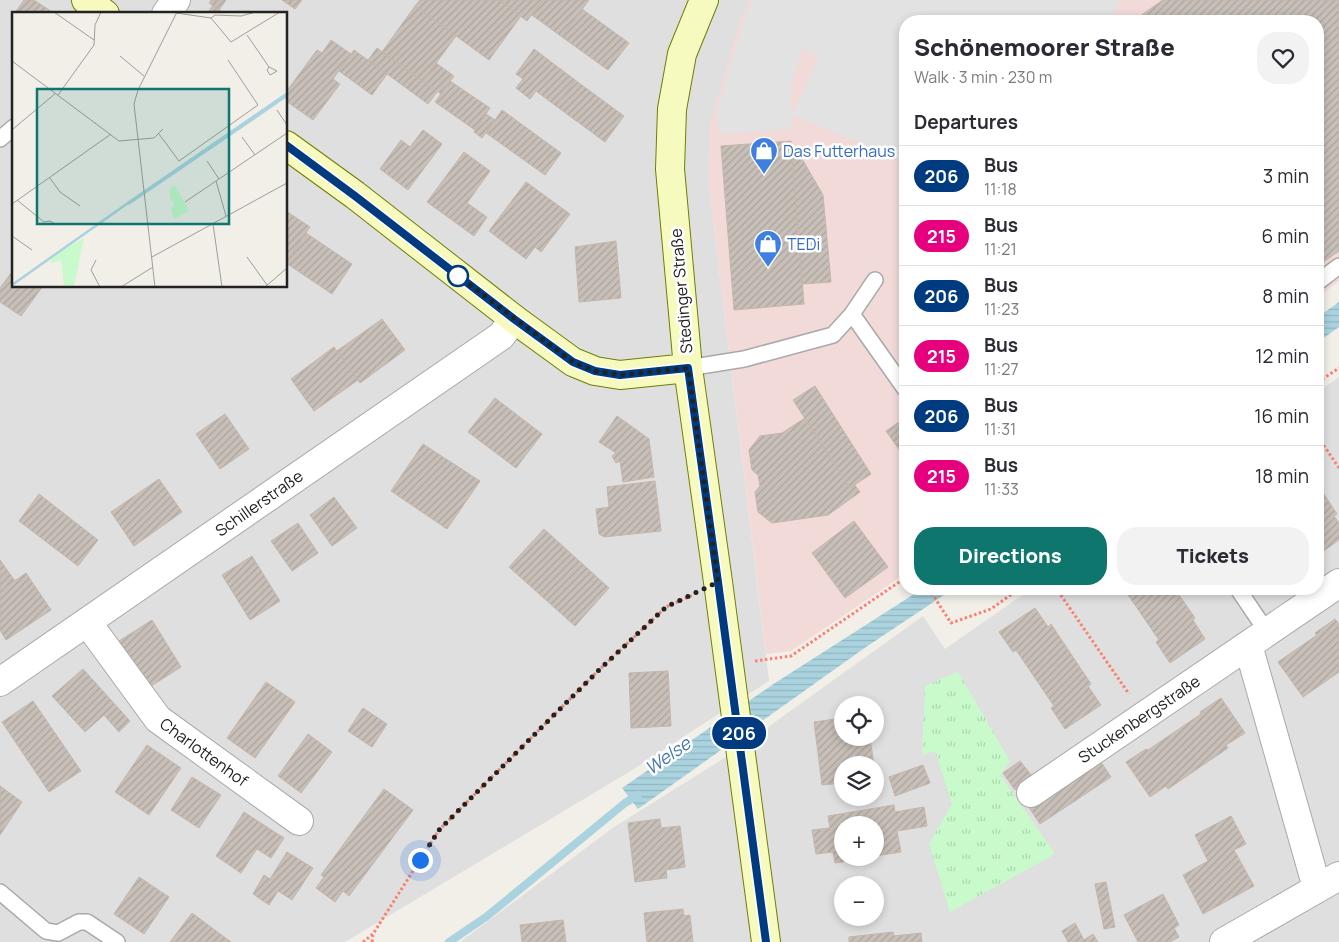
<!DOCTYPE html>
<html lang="en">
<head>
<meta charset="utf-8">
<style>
	:root { --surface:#fff; --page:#f2f2f3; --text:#2b2b33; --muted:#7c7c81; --line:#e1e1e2; --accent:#0f766e }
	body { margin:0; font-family:Manrope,sans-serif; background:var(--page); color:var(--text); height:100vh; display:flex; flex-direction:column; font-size:19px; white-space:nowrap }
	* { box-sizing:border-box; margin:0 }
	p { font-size:16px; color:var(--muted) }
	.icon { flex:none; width:28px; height:28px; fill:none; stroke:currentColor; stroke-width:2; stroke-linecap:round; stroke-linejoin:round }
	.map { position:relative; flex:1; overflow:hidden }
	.panel { position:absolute; left:899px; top:15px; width:425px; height:580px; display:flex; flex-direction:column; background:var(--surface); border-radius:20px; box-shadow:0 2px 8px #0003 }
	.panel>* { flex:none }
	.badge { padding:0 10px; border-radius:16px; font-size:18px; line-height:32px }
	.fabs { position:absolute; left:834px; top:696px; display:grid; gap:10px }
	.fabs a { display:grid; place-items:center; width:50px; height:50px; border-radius:50%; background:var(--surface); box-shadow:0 2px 8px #0003; font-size:25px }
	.you { position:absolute; width:25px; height:25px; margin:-12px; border:4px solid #fff; border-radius:50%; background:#1a73e8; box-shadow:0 0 0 8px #1a73e833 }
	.map>.badge { position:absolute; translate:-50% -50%; box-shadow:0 0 0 2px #fff }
	h2 { padding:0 15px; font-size:19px; line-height:45px }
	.round { display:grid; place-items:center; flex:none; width:52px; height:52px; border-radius:20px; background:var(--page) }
	.head { display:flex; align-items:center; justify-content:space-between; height:85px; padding:0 15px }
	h1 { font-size:24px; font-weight:800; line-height:38px }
	.button { display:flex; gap:10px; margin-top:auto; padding:10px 15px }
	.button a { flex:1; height:58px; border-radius:20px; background:var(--accent); color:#fff; font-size:20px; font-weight:800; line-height:58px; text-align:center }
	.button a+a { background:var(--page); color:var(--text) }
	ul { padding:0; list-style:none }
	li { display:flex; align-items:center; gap:15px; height:60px; padding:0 15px; border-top:1px solid var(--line) }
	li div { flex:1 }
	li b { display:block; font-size:19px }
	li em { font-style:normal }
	li .badge { min-width:55px; font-weight:700; text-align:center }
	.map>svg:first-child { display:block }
	.residential { fill:#e0dfdf; fill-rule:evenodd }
	.commercial { fill:#f2dad9 }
	.park { fill:url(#park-tufts) }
	.parking { fill:#e2e2e2 }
	.water { fill:url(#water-rules) }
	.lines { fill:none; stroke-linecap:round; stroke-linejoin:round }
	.stream { stroke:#aad3df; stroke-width:8 }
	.building { fill:url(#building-hatch); stroke:#c4b6ab }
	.lane-casing { stroke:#a9a9a9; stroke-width:18 }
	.street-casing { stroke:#a9a9a9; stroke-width:30 }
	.secondary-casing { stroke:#707d05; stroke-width:30 }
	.path { stroke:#fa8072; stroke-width:3; stroke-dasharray:2.5 2.5; stroke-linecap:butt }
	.lane { stroke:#fff; stroke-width:15 }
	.street { stroke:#fff; stroke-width:28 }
	.secondary { stroke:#f7fabf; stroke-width:28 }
	.line-casing { stroke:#fff; stroke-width:11 }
	.line { stroke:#003b80; stroke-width:8 }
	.walk { stroke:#222; stroke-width:5; stroke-dasharray:0 9 }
	.stop-dot { fill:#fff; stroke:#003b80; stroke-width:2.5 }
	.labels { text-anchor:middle; stroke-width:5; stroke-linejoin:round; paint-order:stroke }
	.shop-label { font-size:16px; fill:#366cbe; stroke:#fff; text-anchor:start }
	.street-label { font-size:16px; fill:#222; stroke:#fff }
	.water-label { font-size:18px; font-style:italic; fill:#4a7aab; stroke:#fff }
	.inset-river { fill:none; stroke:#aad3df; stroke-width:2.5 }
	.inset-road { fill:none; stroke:#9f9d99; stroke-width:1 }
	.view { fill:#0f766e; fill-opacity:0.15; stroke:#0f766e; stroke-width:2.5 }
	.inset-edge { fill:none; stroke:#222; stroke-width:2.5 }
</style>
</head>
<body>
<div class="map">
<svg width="1339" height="942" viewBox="0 0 1339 942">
	<defs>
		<pattern id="park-tufts" width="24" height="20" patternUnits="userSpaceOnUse" patternTransform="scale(1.25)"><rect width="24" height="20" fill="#c8facc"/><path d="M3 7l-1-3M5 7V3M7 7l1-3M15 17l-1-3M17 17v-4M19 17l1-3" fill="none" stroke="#acd6af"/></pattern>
		<pattern id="water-rules" width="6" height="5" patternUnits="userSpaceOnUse" patternTransform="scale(1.25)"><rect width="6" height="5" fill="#aad3df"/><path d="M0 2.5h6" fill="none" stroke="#92b5bf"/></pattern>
		<pattern id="building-hatch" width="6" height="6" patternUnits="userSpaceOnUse" patternTransform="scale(1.25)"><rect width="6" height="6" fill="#c7bfb8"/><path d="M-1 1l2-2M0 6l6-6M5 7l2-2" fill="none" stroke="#aba49e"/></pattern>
	</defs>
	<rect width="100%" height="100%" fill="#f2efe9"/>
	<!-- residential -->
	<path class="residential" d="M0 0H750L739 24 708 178 769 681 634 769 345 942H0ZM14 14H286V286H14Z
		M1339 377V942H460L614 827 750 742 775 722 923 616 945 649 1031 589H1318V392ZM842 705H875V738H842ZM842 765H875V798H842ZM842 825H875V858H842ZM842 885H875V918H842Z"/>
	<!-- commercial -->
	<path class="commercial" d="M750 0H1339V281L1318 297V21H905V574L791 651 766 654 708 178 710 123 739 24Z"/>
	<!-- park -->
	<path class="park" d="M958 672 1010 761 1000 775 1055 854 950 912 929 844 952 804 935 751 922 755 925 686Z"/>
	<!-- parking -->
	<path class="parking" d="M753 0H1119L1111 21H905V162L792 115 819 58 802 49 791 87 792 129 719 134 717 112 744 19Z"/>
	<!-- water -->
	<path class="water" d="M1339 302V327L1318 342V317Z
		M922 589H953L866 647 638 809 622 788 775 683Z"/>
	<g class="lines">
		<!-- stream -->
		<path class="stream" d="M449 942 486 917 625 803 638 795"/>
	</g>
	<!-- building -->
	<path class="building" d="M24 0H34L55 14H14Z
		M211 0H226L219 10 209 3Z
		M282 0H302L295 9Z
		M420 0H499L521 16 489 60 415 6Z
		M499 0H543L527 21Z
		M543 0H589L562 37 532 15Z
		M1163 0H1339V251L1318 266V21H1133Z
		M213 5 219 10 225 14H207Z
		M415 6 456 36 423 81 382 52Z
		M582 9 629 43 608 70 562 37Z
		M331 40 351 54 333 79 340 84 313 120 286 101V92L317 50 322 53Z
		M377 48 437 92 428 104 368 60Z
		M534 49 575 80 556 106 536 91 530 99 516 88 523 79 516 74Z
		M354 50 387 74 372 95 339 71Z
		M436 63 454 76 441 94 423 81Z
		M575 80 624 116 605 142 556 106Z
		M450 81 490 108 475 130 435 102Z
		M502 110 561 153 545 175 486 133Z
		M486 114 495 120 482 138 474 132Z
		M423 130 442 144 408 190 380 169 401 140 410 147Z
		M791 141 804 304 734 310 721 146Z
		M464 152 490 171 467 203 487 217 474 236 427 202Z
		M792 157H801L823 195 831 282 802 284Z
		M526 182 570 214 541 252 535 247 526 259 489 231Z
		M286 211 310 227 289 258 286 256Z
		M306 233 352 264 332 294 286 263Z
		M616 241 621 298 579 302 575 247Z
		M14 269V286H43L21 316 0 302V288Z
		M382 319 405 350 360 383 337 351Z
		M334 347 358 380 314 411 291 379Z
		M815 386 871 474 850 488 793 400Z
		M495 398 542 434 516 468 468 432Z
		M225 414 249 449 220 469 196 434Z
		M617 416 649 439 654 477 623 482 620 461 616 463 612 456 616 453 599 442Z
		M805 418 850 488 854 484 860 492 828 515 772 523 758 512 755 492 760 486 758 475 752 470 749 450 760 436 782 433Z
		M905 418V458L886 431Z
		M423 444 480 481 447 529 391 491Z
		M159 479 182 512 134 546 111 512Z
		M655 481 661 531 604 537 599 534 596 509 609 507 607 487Z
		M1318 485 1337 514 1334 516 1339 523V540L1318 555Z
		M39 494 98 540 78 566 19 521Z
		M334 497 357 528 332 546 310 515Z
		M854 521 888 567 845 598 812 553Z
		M298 523 318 553 292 571 271 541Z
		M544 529 609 588 575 626 509 567Z
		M252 556 280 601 250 620 222 575Z
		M0 560 15 581 0 591Z
		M26 573 51 610 6 640 0 630V591Z
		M1124 589H1175L1195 618 1193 620 1205 639 1170 663 1156 642 1159 640Z
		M1035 608 1048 627 1051 624 1091 684 1088 686 1101 705 1065 729 1051 708 1054 706 1016 650 1013 652 999 632Z
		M1335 619 1339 624V672L1303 697 1278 662 1317 635 1315 633Z
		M152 620 181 667 148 688 119 641Z
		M83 669 130 721 119 732 104 715 85 732 52 696Z
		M668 671 671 726 631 728 629 673Z
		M266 682 295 702 255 758 227 738Z
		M1221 698 1245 733 1226 745 1228 748 1168 789 1166 786 1150 797 1126 762 1146 749 1148 750 1201 714 1200 712Z
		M33 701 81 771 49 792 2 722Z
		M363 708 387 724 372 747 348 731Z
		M842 718V738H870L874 765H842V783L822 785 814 722Z
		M308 734 332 752 301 793 278 776Z
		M147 745 181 768 149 815 115 792Z
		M1099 759 1111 777 1040 824 1028 806Z
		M1020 761 1033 777 1015 790 1003 773Z
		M923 765 930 783 895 796 889 777Z
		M192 777 221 795 199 828 171 810Z
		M0 786 22 802 0 835Z
		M384 789 413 810 349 896 343 891 335 902 316 888 324 877 321 875Z
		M894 805 895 812 924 807 927 826 897 831 901 852 875 856V825H842V858H868L835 863 833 852 816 854 812 830 830 828 828 816Z
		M244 812 270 829 241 873 216 856Z
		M1231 816 1246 844 1234 850 1254 886 1203 914 1183 875 1208 861 1195 835Z
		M660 819 661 828 680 826 685 867 666 870 667 878 635 882 628 823Z
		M270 829 284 838 271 858 257 849Z
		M287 852 313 868 292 900 278 891 269 905 253 894 264 875 270 879Z
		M139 877 169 897 144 934 114 914Z
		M1106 882 1115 927 1104 929 1095 884Z
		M1163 894 1179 925 1174 928 1179 937 1170 942H1138L1124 915Z
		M683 909 684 916 690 915 693 942H647L644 913Z
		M192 913 231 942H170Z
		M563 920 566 942H522L520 925Z
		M1075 923 1084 940 1093 934 1098 942H1068L1062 931Z
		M893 932 894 936 921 933 922 942H849V937Z"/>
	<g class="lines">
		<defs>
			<path id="lane" d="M0 139 14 127
				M1318 282 1339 266
				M852 314 905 389
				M688 368 744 359 833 335 852 314 875 280
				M1238 589 1267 632
				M0 892 46 931 58 933 79 922H87L117 942"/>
			<path id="street" d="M166 14 176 0
				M87 622 158 719 299 821
				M1248 645 1317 888
				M0 682 501 336 514 319
				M1031 793 1339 583
				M1224 942 1339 876"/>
			<path id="secondary" d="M86 0 105 14
				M704 0 682 54 672 109 670 169 688 368 718 582 766 942
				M286 145 355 195 514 319 573 362 595 371 620 375 688 368"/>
		</defs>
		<!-- lane casing -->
		<use href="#lane" class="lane-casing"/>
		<!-- street casing -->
		<use href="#street" class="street-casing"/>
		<!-- secondary casing -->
		<use href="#secondary" class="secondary-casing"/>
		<!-- path -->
		<path class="path" d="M1318 382 1339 368
			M1318 437 1339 468
			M929 589 951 623 991 609 1019 589
			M1058 591 1129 694
			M755 661 791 656 905 578
			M363 942 373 934 439 830 599 670 666 607 693 595
			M372 942 373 935"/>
		<!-- lane -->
		<use href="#lane" class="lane"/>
		<!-- street -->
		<use href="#street" class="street"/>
		<!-- secondary -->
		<use href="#secondary" class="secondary"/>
	</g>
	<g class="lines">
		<defs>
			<path id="line" d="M286 145 355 196 514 319 573 362 595 371 620 375 688 368 718 582 766 942"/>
		</defs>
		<!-- line casing -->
		<use href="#line" class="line-casing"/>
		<!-- line -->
		<use href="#line" class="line"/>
		<!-- walk -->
		<path class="walk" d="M420 860 439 830 599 670 666 607 718 582 688 368 620 375 595 371 573 362 458 276"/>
	</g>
	<!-- icons -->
	<defs>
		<symbol id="shop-pin" viewBox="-11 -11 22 30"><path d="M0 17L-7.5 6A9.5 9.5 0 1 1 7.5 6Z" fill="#3f7fe0" stroke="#fff"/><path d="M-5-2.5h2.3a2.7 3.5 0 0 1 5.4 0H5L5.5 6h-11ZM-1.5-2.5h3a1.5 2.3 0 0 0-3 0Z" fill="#fff"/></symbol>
	</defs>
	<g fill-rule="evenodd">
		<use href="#shop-pin" x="748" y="135" width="32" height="43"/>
		<use href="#shop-pin" x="752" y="228" width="32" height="43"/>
	</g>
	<!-- markers -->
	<circle class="stop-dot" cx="458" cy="276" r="10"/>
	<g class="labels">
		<!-- shop labels -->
		<g class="shop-label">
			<text x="783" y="157">Das Futterhaus</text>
			<text x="787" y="250">TEDi</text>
		</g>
		<!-- street labels -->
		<g class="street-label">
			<text transform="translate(681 291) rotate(-95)" y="6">Stedinger Straße</text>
			<text transform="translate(259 503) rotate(-35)" y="6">Schillerstraße</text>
			<text transform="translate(1139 719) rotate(-34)" y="6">Stuckenbergstraße</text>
			<text transform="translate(204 752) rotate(36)" y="6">Charlottenhof</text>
		</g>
		<!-- water labels -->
		<g class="water-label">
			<text transform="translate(668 756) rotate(-35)" y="6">Welse</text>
		</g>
	</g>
	<!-- overview -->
	<g transform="translate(12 12)">
		<rect width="275" height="275" fill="#f2efe9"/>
		<path d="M163 173 177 199 162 207 159 198 162 192 158 185V175ZM72 226 62 275H52L49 248 39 251V246Z" fill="#c8facc"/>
		<path d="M275 80V85L249 103 117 193 115 190Z" fill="#aad3df"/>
		<path class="inset-river" d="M0 273 116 191"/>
		<path class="inset-road" d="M42 0 82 28M164 1 199 6 219 30 268 0M199 6 203 3 229 4 244 0M235 23 257 55 255 58 258 63 265 59 257 55M108 44 132 64M0 49 107 129 142 126 151 117M46 83 82 33 83 13 89 0M265 98 275 113M1 117 44 81M147 122 167 149 246 93 216 48M230 125 243 143M195 149 207 167M38 166 48 180 68 194M204 169 214 204M5 188 32 210 38 209 45 213M173 190 275 121M0 192 99 122M201 212 210 275M0 224 20 238M140 245 275 171M235 245 255 273M84 248 79 258 88 275M109 275 141 255M143 275 122 92 126 78 165 0M253 275 275 256"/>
		<path class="view" d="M25 77H217V212H25Z"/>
		<rect width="275" height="275" class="inset-edge"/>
	</g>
</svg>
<div class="fabs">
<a><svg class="icon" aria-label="locate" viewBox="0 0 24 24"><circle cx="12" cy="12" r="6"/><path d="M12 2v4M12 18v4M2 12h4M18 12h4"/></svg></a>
<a><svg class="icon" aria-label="layers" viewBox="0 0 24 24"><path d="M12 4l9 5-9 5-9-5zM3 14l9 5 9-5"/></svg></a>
<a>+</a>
<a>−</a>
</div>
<div class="you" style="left:420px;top:860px"></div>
<b class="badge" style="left:739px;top:733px;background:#003b80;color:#fff">206</b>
<section class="panel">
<div class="head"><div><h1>Schönemoorer Straße</h1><p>Walk · 3 min · 230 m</p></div><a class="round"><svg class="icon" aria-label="heart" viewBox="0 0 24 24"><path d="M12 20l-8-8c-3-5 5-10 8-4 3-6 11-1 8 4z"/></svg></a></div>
<h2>Departures</h2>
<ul>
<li><span class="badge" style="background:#003b80;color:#fff">206</span><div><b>Bus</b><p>11:18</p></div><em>3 min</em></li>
<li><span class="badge" style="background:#e6007e;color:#fff">215</span><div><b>Bus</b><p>11:21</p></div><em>6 min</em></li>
<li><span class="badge" style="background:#003b80;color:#fff">206</span><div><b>Bus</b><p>11:23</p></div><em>8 min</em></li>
<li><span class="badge" style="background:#e6007e;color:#fff">215</span><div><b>Bus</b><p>11:27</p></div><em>12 min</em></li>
<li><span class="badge" style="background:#003b80;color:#fff">206</span><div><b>Bus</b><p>11:31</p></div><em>16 min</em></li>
<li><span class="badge" style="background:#e6007e;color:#fff">215</span><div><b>Bus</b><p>11:33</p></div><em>18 min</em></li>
</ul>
<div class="button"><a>Directions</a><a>Tickets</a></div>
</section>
</div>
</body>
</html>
